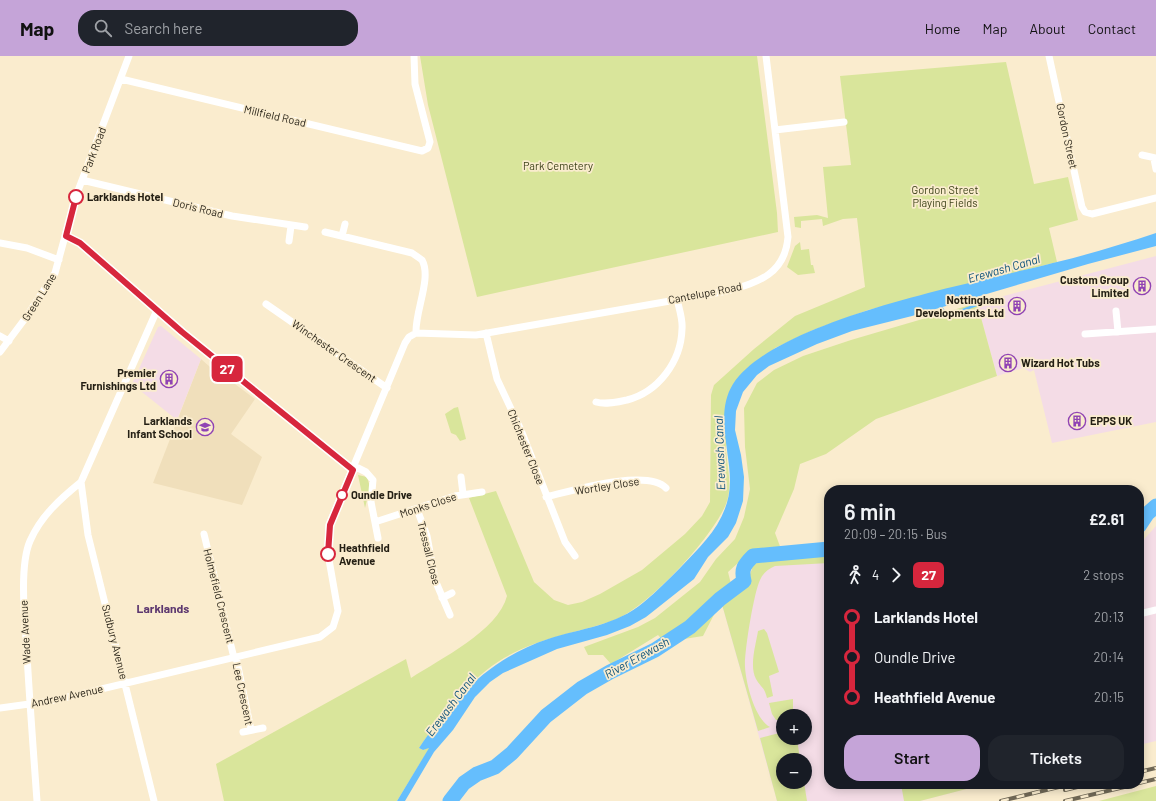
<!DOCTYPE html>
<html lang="en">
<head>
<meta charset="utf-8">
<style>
	:root { --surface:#171b24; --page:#20242c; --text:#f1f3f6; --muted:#9ea1a6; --accent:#c5a4d8 }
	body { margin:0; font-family:Barlow,sans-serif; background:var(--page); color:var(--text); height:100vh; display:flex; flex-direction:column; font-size:15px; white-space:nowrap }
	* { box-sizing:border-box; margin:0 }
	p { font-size:13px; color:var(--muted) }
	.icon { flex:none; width:22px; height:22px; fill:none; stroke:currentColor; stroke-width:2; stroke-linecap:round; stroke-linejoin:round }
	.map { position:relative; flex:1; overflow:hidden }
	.panel { position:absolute; left:824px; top:429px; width:320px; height:304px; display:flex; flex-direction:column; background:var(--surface); border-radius:16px; box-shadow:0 2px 10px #0003 }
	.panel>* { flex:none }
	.badge { padding:0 8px; border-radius:6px; font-size:14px; line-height:26px }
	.controls { position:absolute; left:776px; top:653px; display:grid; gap:8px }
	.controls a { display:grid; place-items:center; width:36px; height:36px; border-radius:50%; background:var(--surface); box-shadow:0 2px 10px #0003; font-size:20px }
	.map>.badge { position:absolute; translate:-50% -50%; box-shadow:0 0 0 2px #fff }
	.legs { display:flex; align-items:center; gap:6px; height:44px; padding:0 20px; font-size:13px }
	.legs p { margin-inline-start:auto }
	.headline { display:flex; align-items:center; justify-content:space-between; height:68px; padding:0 20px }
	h1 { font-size:22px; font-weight:600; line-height:30px }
	.primary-button { display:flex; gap:8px; margin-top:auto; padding:8px 20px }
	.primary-button a { flex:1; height:46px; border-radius:16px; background:var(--accent); color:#111; font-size:16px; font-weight:600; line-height:46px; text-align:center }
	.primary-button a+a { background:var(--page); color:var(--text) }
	ul { padding:0 20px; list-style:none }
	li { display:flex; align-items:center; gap:14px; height:40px; font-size:15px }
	li i { display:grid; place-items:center; width:6px; height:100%; margin:0 5px; background:currentColor }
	li i::after { content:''; width:10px; height:10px; margin:-5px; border:3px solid; border-radius:50%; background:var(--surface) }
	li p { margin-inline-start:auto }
	li:first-child i { background:linear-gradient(#0000 50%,currentColor 0) }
	li:last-child i { background:linear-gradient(currentColor 50%,#0000 0) }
	header { display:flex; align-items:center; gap:24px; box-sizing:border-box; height:56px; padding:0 20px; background:var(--accent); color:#111 }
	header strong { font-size:19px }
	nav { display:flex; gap:22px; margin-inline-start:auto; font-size:14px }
	.search { width:280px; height:36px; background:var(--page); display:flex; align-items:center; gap:10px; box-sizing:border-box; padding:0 14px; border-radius:16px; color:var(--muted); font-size:15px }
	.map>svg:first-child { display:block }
	.built { fill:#f0dfbb }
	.industrial { fill:#f4dce6; fill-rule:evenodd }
	.green { fill:#d9e59b; fill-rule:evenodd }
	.water { fill:#65befd }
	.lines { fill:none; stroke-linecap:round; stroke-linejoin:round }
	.stream { stroke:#65befd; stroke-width:2.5 }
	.river { stroke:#65befd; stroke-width:15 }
	.minor { stroke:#fff; stroke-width:7 }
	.rail-casing { stroke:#706856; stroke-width:4 }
	.rail { stroke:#faecce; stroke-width:2.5; stroke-dasharray:8; stroke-linecap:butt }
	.line-1-casing { stroke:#fff; stroke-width:9 }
	.line-1 { stroke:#d7263d; stroke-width:6 }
	.stop-1-dot { fill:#fff; stroke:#d7263d; stroke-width:2 }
	.labels { text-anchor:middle; stroke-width:3.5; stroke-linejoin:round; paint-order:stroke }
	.street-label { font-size:11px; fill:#241f14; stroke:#faecce }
	.park-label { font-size:11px; fill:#3c4118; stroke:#faecce }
	.stop-label { font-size:11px; font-weight:bold; fill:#241f14; stroke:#faecce; text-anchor:start }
	.poi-label { font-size:11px; font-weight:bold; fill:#241f14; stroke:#faecce; text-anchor:end }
	.water-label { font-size:12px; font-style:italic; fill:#0d527b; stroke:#faecce }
	.neighbourhood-label { font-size:12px; font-weight:bold; fill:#5c376f; stroke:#faecce }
</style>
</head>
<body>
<header>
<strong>Map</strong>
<div class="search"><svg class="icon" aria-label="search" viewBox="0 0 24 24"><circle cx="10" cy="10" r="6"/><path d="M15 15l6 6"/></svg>Search here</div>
<nav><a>Home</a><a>Map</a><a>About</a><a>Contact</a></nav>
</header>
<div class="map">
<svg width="1156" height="745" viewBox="0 0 1156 745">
	<rect width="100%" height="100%" fill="#faecce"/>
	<!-- built -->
	<path class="built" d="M201 303 219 319H223L255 343 231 378 262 401 242 449 153 427Z"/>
	<!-- industrial -->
	<path class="industrial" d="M1156 200V366L1052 387 1034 314 1030 316 1023 312 997 320 977 247Z
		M161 270 201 303 177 364 132 328 158 271Z
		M1156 470V685L1139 689V489Z
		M829 498V728H984L920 745H777L721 545 747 526 754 506ZM783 660H805V682H783ZM783 704H805V726H783Z"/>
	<!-- green -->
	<path class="green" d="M420 0H757L777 157 778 176 477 241 428 49Z
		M1006 6 1034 128 1068 121 1078 164 1049 172 1057 206 868 254 813 274 775 292 734 327C731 349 725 372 726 394 727 411 733 430 726 448 713 481 646 554 612 565 576 577 538 582 504 602 470 622 441 660 419 692L423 694 430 691 397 745H224L216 708 406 603 411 622C440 603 498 575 507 540L469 442 496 435 534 526 554 544 568 549 582 546 600 538 642 514 685 478 702 460 710 446 711 339 714 329 754 293 795 260 865 231 857 162 843 163 823 170 822 163 801 165V172L795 171 794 161 817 159 828 162 823 111 851 109 840 20Z
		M800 186 801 194 809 193 811 209H813L815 217 798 219 787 211 795 190Z
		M977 247 997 320 876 363 826 398 800 408 794 433 775 477 784 501 829 498V507L775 510C768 513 763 517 760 524 754 536 744 597 745 611 746 628 755 663 770 671L758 675 721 545 703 580 684 583 670 592 658 579 611 608 603 599H588L584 591 638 571 655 562 700 526 716 503 735 483 744 461 750 433 745 391 744 352 757 327 774 314 803 300 851 284ZM738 507 752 513 747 526 733 536 728 516Z
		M458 351 466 383 460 385 456 379 451 377 445 358 454 352Z
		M358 419 367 421 370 431 365 452Z
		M764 573 767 577 779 616 769 620 773 640 767 642C764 630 761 632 756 623 749 610 756 588 758 575Z
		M793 643V660H783V664H776L772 658 769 647Z
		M783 676V682H797L800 704H783V726H804L807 745H777L760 682Z
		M901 728H977L978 730 920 745H904Z
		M1156 730V745H1099Z"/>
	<!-- water -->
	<path class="water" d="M1156 177V190L1088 208 912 260 852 275 817 288 769 310 757 319 743 336 736 355 735 374 741 399 744 421 743 445 736 467 728 481 708 501 694 523 646 561 630 570 607 579 557 593 503 617 490 626 475 641 453 674 434 696 405 745H397L429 692 423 694 419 692C452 643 490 602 548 583 581 572 616 570 644 546 656 536 668 524 680 512 704 487 730 463 730 425 730 394 715 357 733 328 776 262 980 226 1057 206 1090 198 1123 188 1156 177Z"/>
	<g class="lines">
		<!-- stream -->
		<path class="stream" d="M939 249 946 257H955L979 248"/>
		<!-- river -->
		<path class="river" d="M1139 470 1147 458 1156 450
			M450 745 464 727 477 718 495 711 512 697 546 660 582 632 610 616 655 594 690 571 720 543 744 525C741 513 744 509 753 500L829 493"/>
		<!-- minor -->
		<path class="minor" d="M1049 0 1082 151 1085 156 1092 158 1156 142
			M121 23 422 95 428 92 430 86 415 28 414 0
			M775 74 844 66
			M1142 99 1156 102
			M1154 103 1156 113
			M82 124 232 160 305 171
			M325 176 412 197 422 204C432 222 415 255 416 277
			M66 180 80 187 182 275 353 414
			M342 180 345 168
			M289 185 291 170
			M0 187 27 192 59 204
			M266 248 387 332
			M1116 255 1118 276
			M486 277 497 323 521 374 565 486 575 500
			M1085 278 1156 273
			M0 280 9 285
			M0 296 27 260 55 217 76 140 129 0
			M596 346C606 349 617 346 627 344 658 336 681 306 682 273 683 263 679 253 677 243
			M354 410 366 416 373 424 371 446 378 482
			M461 421 463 438
			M81 426 88 479 154 745
			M546 441C571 435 647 412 666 432
			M417 453 427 480 435 524 450 559
			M375 466 455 440 482 436
			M204 478 234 602
			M442 542 452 537
			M1139 558 1156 554
			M236 601 251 674
			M0 652 51 645 320 581 333 571 338 555 328 498 329 469 405 287 409 281 416 277 476 279 727 235C759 226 785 218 788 181L766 0
			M243 676 263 672
			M37 745C33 691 29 636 26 582 24 556 20 508 30 485 41 460 60 443 81 426L157 254"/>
		<defs>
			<path id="rail" d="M1139 716 1156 712
				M1139 727 1156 723
				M1065 734 1090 728
				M1001 745 1071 728
				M1065 745 1137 728"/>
		</defs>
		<!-- rail casing -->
		<use href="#rail" class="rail-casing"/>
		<!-- rail -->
		<use href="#rail" class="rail"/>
	</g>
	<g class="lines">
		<defs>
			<path id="line-1" d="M76 141 66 180 80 187 182 276 353 414 330 469 328 498"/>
		</defs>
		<!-- line-1 casing -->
		<use href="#line-1" class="line-1-casing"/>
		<!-- line-1 -->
		<use href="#line-1" class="line-1"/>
	</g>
	<!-- icons -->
	<defs>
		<symbol id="building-ring" viewBox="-11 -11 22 22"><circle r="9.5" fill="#faecce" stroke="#9043b4" stroke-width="1.5"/><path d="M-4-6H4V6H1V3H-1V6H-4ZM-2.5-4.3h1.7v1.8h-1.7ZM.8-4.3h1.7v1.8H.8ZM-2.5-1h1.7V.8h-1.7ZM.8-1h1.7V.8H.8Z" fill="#9043b4"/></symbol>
		<symbol id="school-ring" viewBox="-11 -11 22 22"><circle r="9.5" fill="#faecce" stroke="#9043b4" stroke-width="1.5"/><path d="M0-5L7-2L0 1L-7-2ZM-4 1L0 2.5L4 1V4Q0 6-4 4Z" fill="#9043b4"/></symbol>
	</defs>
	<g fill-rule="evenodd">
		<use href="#building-ring" x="1132" y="220" width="20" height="20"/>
		<use href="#building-ring" x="1007" y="240" width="20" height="20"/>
		<use href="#building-ring" x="998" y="297" width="20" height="20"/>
		<use href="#building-ring" x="159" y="313" width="20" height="20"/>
		<use href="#building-ring" x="1067" y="355" width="20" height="20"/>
		<use href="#school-ring" x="195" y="361" width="20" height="20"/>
	</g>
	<!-- markers -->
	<g class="stop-1-dot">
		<circle cx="76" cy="141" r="7"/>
		<circle cx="342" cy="439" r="5"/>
		<circle cx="328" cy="498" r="7"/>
	</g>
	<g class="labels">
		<!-- street labels -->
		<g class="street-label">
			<text transform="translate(275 60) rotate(13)" y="4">Millfield Road</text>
			<text transform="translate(1067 80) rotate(78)" y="4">Gordon Street</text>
			<text transform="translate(94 94) rotate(-69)" y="4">Park Road</text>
			<text transform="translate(198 152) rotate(14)" y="4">Doris Road</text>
			<text transform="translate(705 237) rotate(-11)" y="4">Cantelupe Road</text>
			<text transform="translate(39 241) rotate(-58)" y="4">Green Lane</text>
			<text transform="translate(334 295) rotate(35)" y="4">Winchester Crescent</text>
			<text transform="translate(526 391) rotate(68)" y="4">Chichester Close</text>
			<text transform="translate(607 430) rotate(-9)" y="4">Wortley Close</text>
			<text transform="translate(428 449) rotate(-18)" y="4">Monks Close</text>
			<text transform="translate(429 497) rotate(76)" y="4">Tressall Close</text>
			<text transform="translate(219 540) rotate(76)" y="4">Holmefield Crescent</text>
			<text transform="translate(25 576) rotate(-93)" y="4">Wade Avenue</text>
			<text transform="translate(115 586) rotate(76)" y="4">Sudbury Avenue</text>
			<text transform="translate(243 638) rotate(78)" y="4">Lee Crescent</text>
			<text transform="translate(67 640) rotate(-12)" y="4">Andrew Avenue</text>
		</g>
		<!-- park labels -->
		<g class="park-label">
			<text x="558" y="114">Park Cemetery</text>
			<text x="945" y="138">Gordon Street<tspan x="945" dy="13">Playing Fields</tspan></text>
		</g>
		<!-- stop labels -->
		<g class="stop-label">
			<text x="87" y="145">Larklands Hotel</text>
			<text x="351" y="443">Oundle Drive</text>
			<text x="339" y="496">Heathfield<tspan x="339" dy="13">Avenue</tspan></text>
		</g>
		<!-- poi labels -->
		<g class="poi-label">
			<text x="1129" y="228">Custom Group<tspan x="1129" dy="13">Limited</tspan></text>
			<text x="1004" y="248">Nottingham<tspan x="1004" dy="13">Developments Ltd</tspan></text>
			<text x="1021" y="311" text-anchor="start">Wizard Hot Tubs</text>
			<text x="156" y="321">Premier<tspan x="156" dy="13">Furnishings Ltd</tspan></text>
			<text x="192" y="369">Larklands<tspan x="192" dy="13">Infant School</tspan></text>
			<text x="1090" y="369" text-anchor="start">EPPS UK</text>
		</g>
		<!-- water labels -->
		<g class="water-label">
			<text transform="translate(1004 213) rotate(-16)" y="4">Erewash Canal</text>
			<text transform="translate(720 397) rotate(-92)" y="4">Erewash Canal</text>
			<text transform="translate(637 602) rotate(-29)" y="4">River Erewash</text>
			<text transform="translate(451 649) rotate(-53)" y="4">Erewash Canal</text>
		</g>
		<!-- neighbourhood labels -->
		<g class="neighbourhood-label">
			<text x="163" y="557">Larklands</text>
		</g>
	</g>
</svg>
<div class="controls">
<a>+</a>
<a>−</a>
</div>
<b class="badge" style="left:227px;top:313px;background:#d7263d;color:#fff">27</b>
<section class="panel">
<div class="headline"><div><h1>6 min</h1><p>20:09 – 20:15 · Bus</p></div><b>£2.61</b></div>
<div class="legs"><svg class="icon" aria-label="walk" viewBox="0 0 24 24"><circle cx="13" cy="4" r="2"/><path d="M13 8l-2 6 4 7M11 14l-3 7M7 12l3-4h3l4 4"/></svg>4<svg class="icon" aria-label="forward" viewBox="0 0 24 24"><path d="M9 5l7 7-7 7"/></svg><b class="badge" style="background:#d7263d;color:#fff">27</b><p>2 stops</p></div>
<ul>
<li><i style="color:#d7263d"></i><b>Larklands Hotel</b><p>20:13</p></li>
<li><i style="color:#d7263d"></i><span>Oundle Drive</span><p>20:14</p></li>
<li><i style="color:#d7263d"></i><b>Heathfield Avenue</b><p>20:15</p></li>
</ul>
<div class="primary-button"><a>Start</a><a>Tickets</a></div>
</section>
</div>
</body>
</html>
